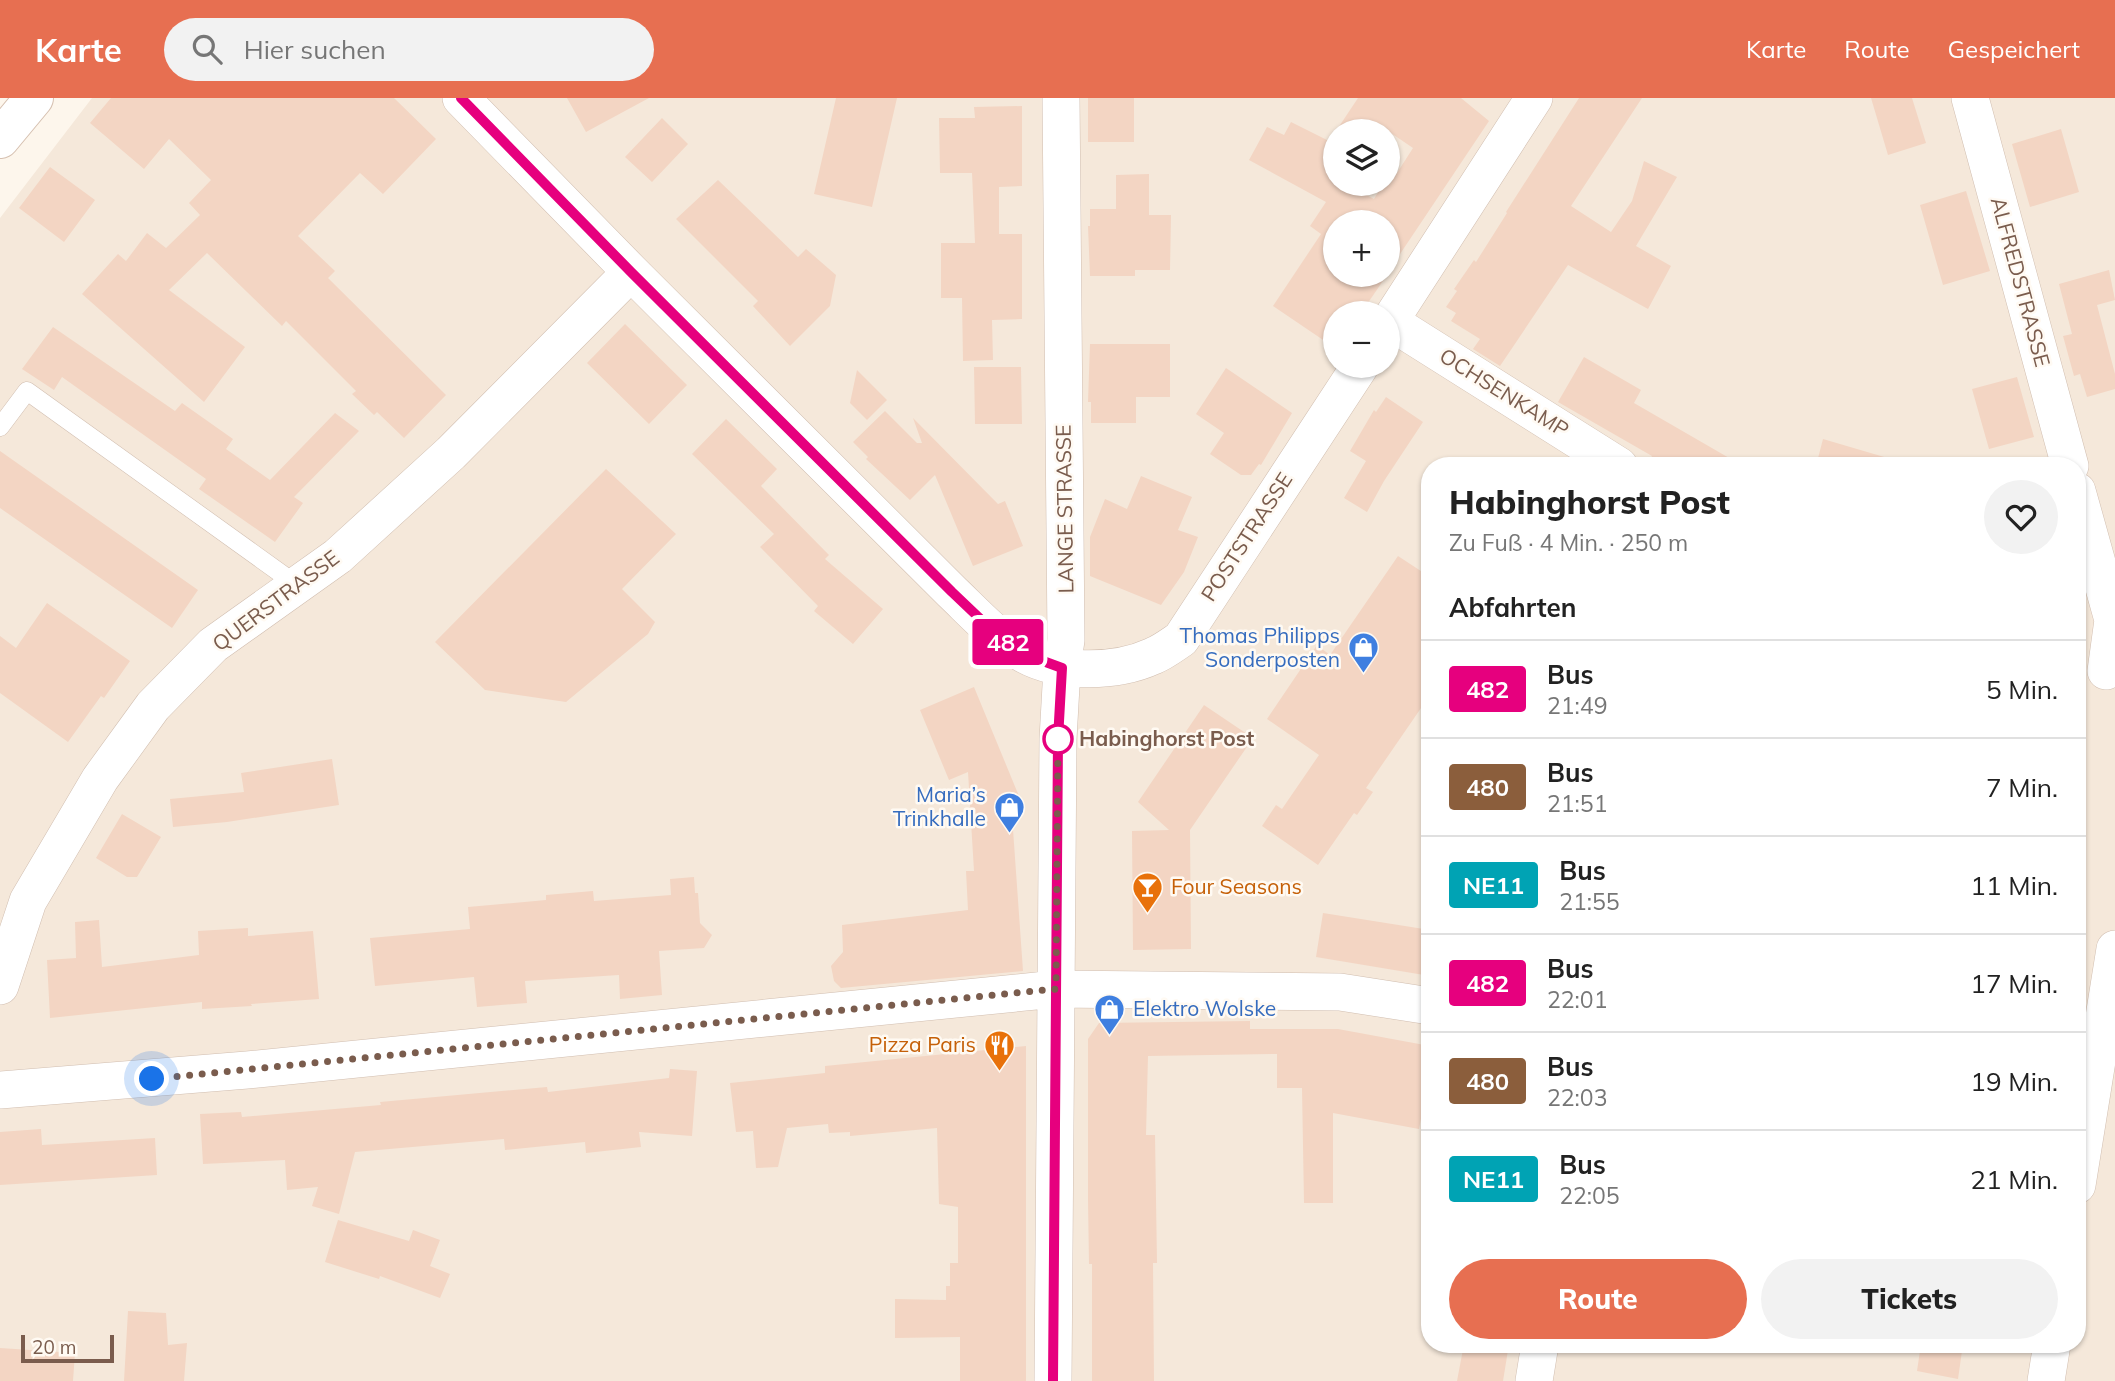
<!DOCTYPE html>
<html lang="de">
<head>
<meta charset="utf-8">
<style>
	:root { --surface:#fff; --page:#f2f2f2; --text:#222; --muted:#767676; --line:#e0e0e0; --accent:#e76f51 }
	body { margin:0; font-family:Mulish,sans-serif; background:var(--page); color:var(--text); height:100vh; display:flex; flex-direction:column; font-size:26px; white-space:nowrap }
	* { box-sizing:border-box; margin:0 }
	p { font-size:23px; color:var(--muted) }
	.icon { flex:none; width:38px; height:38px; fill:none; stroke:currentColor; stroke-width:2; stroke-linecap:round; stroke-linejoin:round }
	.map { position:relative; flex:1; overflow:hidden }
	.side { position:absolute; left:1421px; top:359px; width:665px; height:896px; display:flex; flex-direction:column; background:var(--surface); border-radius:28px; box-shadow:0 2px 5px #0004 }
	.side>* { flex:none }
	.badge { padding:0 14px; border-radius:5px; font-size:24px; line-height:46px }
	.fabs { position:absolute; left:1323px; top:21px; display:grid; gap:14px }
	.fabs a { display:grid; place-items:center; width:77px; height:77px; border-radius:50%; background:var(--surface); box-shadow:0 2px 5px #0004; font-size:35px }
	.scale { position:absolute; left:21px; bottom:18px; width:93px; box-sizing:border-box; padding-left:7px; border:4px solid #7a5c4d; border-top:0; font-size:19px; line-height:24px; white-space:nowrap; color:#7a5c4d; -webkit-text-stroke:5px #fffaf3; paint-order:stroke }
	.you { position:absolute; width:35px; height:35px; margin:-18px; border:5px solid #fff; border-radius:50%; background:#1a73e8; box-shadow:0 0 0 10px #1a73e833 }
	.map>.badge { position:absolute; translate:-50% -50%; box-shadow:0 0 0 4px #fff }
	h2 { padding:0 28px; font-size:26px; line-height:63px }
	.round { display:grid; place-items:center; flex:none; width:74px; height:74px; border-radius:37px; background:var(--page) }
	.summary { display:flex; align-items:center; justify-content:space-between; height:119px; padding:0 28px }
	h1 { font-size:33px; font-weight:800; line-height:52px }
	.button { display:flex; gap:14px; margin-top:auto; padding:14px 28px }
	.button a { flex:1; height:80px; border-radius:42px; background:var(--accent); color:#fff; font-size:28px; font-weight:800; line-height:80px; text-align:center }
	.button a+a { background:var(--page); color:var(--text) }
	ul { padding:0; list-style:none }
	li { display:flex; align-items:center; gap:21px; height:98px; padding:0 28px; border-top:2px solid var(--line) }
	li div { flex:1 }
	li b { display:block; font-size:26px }
	li em { font-style:normal }
	li .badge { min-width:77px; font-weight:700; text-align:center }
	header { display:flex; align-items:center; gap:42px; box-sizing:border-box; height:98px; padding:0 35px; background:var(--accent); color:#fff }
	header strong { font-size:33px }
	nav { display:flex; gap:38px; margin-inline-start:auto; font-size:24px }
	.search { width:490px; height:63px; background:var(--page); display:flex; align-items:center; gap:18px; box-sizing:border-box; padding:0 24px; border-radius:38px; color:var(--muted); font-size:26px }
	.map>svg:first-child { display:block }
	.residential { fill:#f5e8da; fill-rule:evenodd }
	.building { fill:#f3d5c3 }
	.lines { fill:none; stroke-linecap:round; stroke-linejoin:round }
	.service-casing { stroke:#d1beb0; stroke-width:19 }
	.minor-casing { stroke:#d1beb0; stroke-width:38 }
	.secondary-casing { stroke:#d6c0b0; stroke-width:40 }
	.service { stroke:#fff; stroke-width:18 }
	.minor { stroke:#fff; stroke-width:37 }
	.secondary { stroke:#fff; stroke-width:38 }
	.line-casing { stroke:#fff; stroke-width:16 }
	.line { stroke:#e6007e; stroke-width:10 }
	.walk { stroke:#7a5c4d; stroke-width:7; stroke-dasharray:0 12.6 }
	.stop-dot { fill:#fff; stroke:#e6007e; stroke-width:3.5 }
	.labels { text-anchor:middle; stroke-width:5; stroke-linejoin:round; paint-order:stroke }
	.street-label { font-size:21px; fill:#7a5c4d; stroke:#fffaf3 }
	.shop-label { font-size:21px; fill:#366cbe; stroke:#fffaf3; text-anchor:end }
	.stop-label { font-size:21px; font-weight:bold; fill:#7a5c4d; stroke:#fffaf3; text-anchor:start }
	.food-label { font-size:21px; fill:#c56008; stroke:#fffaf3; text-anchor:start }
</style>
</head>
<body>
<header>
<strong>Karte</strong>
<div class="search"><svg class="icon" aria-label="search" viewBox="0 0 24 24"><circle cx="10" cy="10" r="6"/><path d="M15 15l6 6"/></svg>Hier suchen</div>
<nav><a>Karte</a><a>Route</a><a>Gespeichert</a></nav>
</header>
<div class="map">
<svg width="2115" height="1283" viewBox="0 0 2115 1283">
	<rect width="100%" height="100%" fill="#fdf6ec"/>
	<!-- residential -->
	<path class="residential" d="M92 0H2115V1283H0V120ZM1335 33H1388V86H1335ZM1335 124H1388V177H1335ZM1335 215H1388V268H1335ZM1430 368H2077V1246H1430Z"/>
	<!-- building -->
	<path class="building" d="M111 0H394L436 41 383 96 360 75 298 138 335 173 328 180 446 297 404 340 377 314 374 317 352 296 356 293 286 223 282 228 207 155 169 192 245 249 204 304 82 196 118 156 126 163 147 135 166 150 200 117 189 105 211 82 169 41 144 71 90 25Z
		M567 0H649L586 34Z
		M836 0H897L872 109 814 96Z
		M1088 0H1134V44H1088Z
		M1358 0H1461L1489 23 1388 174V124H1365L1353 118 1348 124H1335V177H1387L1361 215H1335V250L1273 208 1321 136 1310 128 1326 104 1249 62 1267 29 1284 37 1291 24 1335 46V86H1346L1374 101 1383 86H1390L1413 50 1388 33H1336Z
		M1579 0H1642L1571 108 1611 134 1632 103 1644 63 1677 79 1636 148 1671 168 1648 211 1568 167 1500 268 1473 251 1480 241 1451 223 1456 215 1446 209 1457 193 1454 191 1474 162 1476 164 1507 115 1506 114Z
		M1871 0H1912L1926 45 1888 57Z
		M1022 8V88L999 89V136H1022V221L992 222 993 262 963 263 962 200H941V145H975L972 75H940L939 20H975L974 9Z
		M662 20 688 46 652 84 625 59Z
		M2061 31 2079 94 2030 109 2012 46Z
		M50 69 95 102 64 144 19 110Z
		M1149 76V117H1171L1170 172H1135V178H1090L1088 128H1090V111H1116V77Z
		M718 82 798 159 806 151 836 177 830 208 790 248 753 208 758 203 676 121Z
		M1966 93 1990 173 1943 187 1920 107Z
		M2109 172 2115 202 2097 207 2115 276V291L2087 299 2080 276 2074 278 2063 238 2072 236 2059 186Z
		M625 226 687 287 649 326 587 265Z
		M53 229 175 313 182 305 233 341 226 351 270 382 335 315 359 333 294 399 303 405 275 444 199 391 206 381 62 279 54 292 22 271Z
		M1090 246H1170V299H1136V325H1091V304H1088Z
		M1584 259 1641 292 1634 305 1743 368H1646L1652 358 1558 304Z
		M974 269H1021L1022 326H975Z
		M1226 270 1292 315 1261 367 1259 366 1251 377H1241L1210 356 1224 335 1196 316Z
		M857 272 887 302 867 322 850 305Z
		M2017 279 2034 339 1989 351 1972 291Z
		M1386 299 1423 324 1384 383 1367 414 1344 400 1366 363 1350 353 1374 312 1376 314Z
		M885 313 917 345H922L913 320 998 406 1005 403 1023 448 973 468 935 377 910 402 866 361 868 359 853 344Z
		M726 321 777 371 761 388 829 457 825 461 883 511 853 546 814 513 818 508 760 449 774 436 692 356Z
		M1823 341 1891 361 1890 368H1816Z
		M0 353 198 492 172 530 0 410Z
		M606 371 676 436 622 491 655 524 648 536 566 604 485 592 435 544Z
		M1141 378 1192 399 1178 432 1198 439 1184 474 1161 507 1090 478V439L1105 401 1127 411Z
		M1398 458 1430 479V597L1366 690 1373 694 1357 717 1354 715 1318 767 1262 728 1276 707 1282 711 1319 657 1267 621 1317 547 1330 557Z
		M47 505 130 563 104 600 101 598 68 644 0 595V538L16 550Z
		M974 589 1021 703H1011L1023 873 841 890 834 883 831 868 843 854 842 827 968 812 966 773H974L968 674 949 682 920 612Z
		M1204 607 1253 640 1190 732 1191 851 1133 852 1132 733 1169 732 1138 704Z
		M332 661 339 707 227 724 173 729 170 701 244 694 241 675Z
		M122 716 161 739 137 779H127L96 760Z
		M694 779 695 795H698L700 825 712 837 704 850 659 853 662 897 620 901 619 877 525 883 527 905 477 909 474 879 375 888 370 840 470 831 468 809 546 802V797L593 793 594 803 671 797 670 781Z
		M1323 815 1430 832V878L1316 859Z
		M99 822 102 869 199 857 198 833 248 830V838L313 833 319 901 251 906 252 908 202 911V904L50 920 47 862 76 860 75 824Z
		M1250 923V931H1338L1430 948V995H1426L1419 1031 1333 1015V1105H1304L1302 990H1277V956L1148 958 1146 1037H1155L1157 1165H1153L1154 1283H1092V1166H1089L1088 1102V941L1099 925Z
		M1026 948V1283H960V1239L895 1240V1201L946 1202V1188H950V1165H958V1109L939 1106 937 1030 850 1038V1034L829 1035 828 1026 787 1030 778 1069 756 1070 753 1033 736 1034 730 985 825 975V968Z
		M670 971 697 973 692 1038 639 1034 641 1049 586 1055 585 1044 505 1052 504 1041 355 1054 339 1116 312 1108 318 1089 287 1092 285 1062 203 1066 200 1016 241 1014 242 1019 381 1007 380 1004 547 989 548 994 669 980Z
		M41 1031 42 1047 155 1040 157 1077 0 1087V1034Z
		M338 1122 409 1143 413 1132 440 1142 430 1168 450 1176 440 1200 380 1178 379 1181 325 1164Z
		M128 1213 166 1215 168 1247 187 1245 184 1283H124Z
		M1464 1246H1509L1503 1283H1457Z
		M1921 1246H1963L1958 1281 1917 1273Z
		M0 1250 75 1255 73 1283H0Z"/>
	<g class="lines">
		<defs>
			<path id="service" d="M0 329 27 293 297 487"/>
			<path id="minor" d="M461 0 631 174 952 494C974 515 996 539 1022 555 1057 576 1116 575 1153 558 1163 554 1172 547 1181 541L1360 268
				M1970 0 2070 368
				M1389 223 1619 368
				M1388 226 1534 0
				M2077 393 2113 522 2106 573
				M0 888 28 803 100 681 153 608 213 547 338 458 451 355 631 174
				M0 992 247 972 1056 891 1340 894 1430 908
				M2077 1087 2115 851
				M1053 1283 1058 641 1062 570 1066 542 1061 0
				M1534 1283 1540 1246
				M2046 1283 2052 1246"/>
			<path id="secondary" d="M0 41 34 0"/>
		</defs>
		<!-- service casing -->
		<use href="#service" class="service-casing"/>
		<!-- minor casing -->
		<use href="#minor" class="minor-casing"/>
		<!-- secondary casing -->
		<use href="#secondary" class="secondary-casing"/>
		<!-- service -->
		<use href="#service" class="service"/>
		<!-- minor -->
		<use href="#minor" class="minor"/>
		<!-- secondary -->
		<use href="#secondary" class="secondary"/>
	</g>
	<g class="lines">
		<defs>
			<path id="line" d="M461 0 631 174 952 494 993 533 1024 556 1062 570 1058 641 1053 1283"/>
		</defs>
		<!-- line casing -->
		<use href="#line" class="line-casing"/>
		<!-- line -->
		<use href="#line" class="line"/>
		<!-- walk -->
		<path class="walk" d="M152 981 1056 891 1058 641"/>
	</g>
	<!-- icons -->
	<defs>
		<symbol id="shop-pin" viewBox="-11 -11 22 30"><path d="M0 17L-7.5 6A9.5 9.5 0 1 1 7.5 6Z" fill="#3f7fe0" stroke="#fffaf3"/><path d="M-5-2.5h2.3a2.7 3.5 0 0 1 5.4 0H5L5.5 6h-11ZM-1.5-2.5h3a1.5 2.3 0 0 0-3 0Z" fill="#fff"/></symbol>
		<symbol id="bar-pin" viewBox="-11 -11 22 30"><path d="M0 17L-7.5 6A9.5 9.5 0 1 1 7.5 6Z" fill="#e8710a" stroke="#fffaf3"/><path d="M-6-5H6L.8 .8V4.5H3.5V6h-7V4.5H-.8V.8Z" fill="#fff"/></symbol>
		<symbol id="restaurant-pin" viewBox="-11 -11 22 30"><path d="M0 17L-7.5 6A9.5 9.5 0 1 1 7.5 6Z" fill="#e8710a" stroke="#fffaf3"/><path d="M-5-6h1v4h1v-4h1v4h1v-4h1v5L-1.5 .5V6h-2V.5L-5-1ZM5-6V6H3V1.5H1.5Q1.5-4 5-6Z" fill="#fff"/></symbol>
	</defs>
	<g fill-rule="evenodd">
		<use href="#shop-pin" x="1346" y="532" width="35" height="47"/>
		<use href="#shop-pin" x="992" y="692" width="35" height="47"/>
		<use href="#bar-pin" x="1130" y="772" width="35" height="47"/>
		<use href="#shop-pin" x="1092" y="894" width="35" height="47"/>
		<use href="#restaurant-pin" x="982" y="930" width="35" height="47"/>
	</g>
	<!-- markers -->
	<circle class="stop-dot" cx="1058" cy="641" r="14"/>
	<g class="labels">
		<!-- street labels -->
		<g class="street-label">
			<text transform="translate(2020 184) rotate(75)" y="7">ALFREDSTRASSE</text>
			<text transform="translate(1504 295) rotate(32)" y="7">OCHSENKAMP</text>
			<text transform="translate(1065 411) rotate(-91)" y="7">LANGE STRASSE</text>
			<text transform="translate(1247 439) rotate(-57)" y="7">POSTSTRASSE</text>
			<text transform="translate(276 503) rotate(-37)" y="7">QUERSTRASSE</text>
		</g>
		<!-- shop labels -->
		<g class="shop-label">
			<text x="1340" y="545">Thomas Philipps<tspan x="1340" dy="24">Sonderposten</tspan></text>
			<text x="986" y="704">Maria’s<tspan x="986" dy="24">Trinkhalle</tspan></text>
			<text x="1133" y="918" text-anchor="start">Elektro Wolske</text>
		</g>
		<!-- stop labels -->
		<g class="stop-label">
			<text x="1079" y="648">Habinghorst Post</text>
		</g>
		<!-- food labels -->
		<g class="food-label">
			<text x="1171" y="796">Four Seasons</text>
			<text x="976" y="954" text-anchor="end">Pizza Paris</text>
		</g>
	</g>
</svg>
<div class="fabs">
<a><svg class="icon" aria-label="layers" viewBox="0 0 24 24"><path d="M12 4l9 5-9 5-9-5zM3 14l9 5 9-5"/></svg></a>
<a>+</a>
<a>−</a>
</div>
<div class="scale">20 m</div>
<div class="you" style="left:152px;top:981px"></div>
<b class="badge" style="left:1008px;top:544px;background:#e6007e;color:#fff">482</b>
<section class="side">
<div class="summary"><div><h1>Habinghorst Post</h1><p>Zu Fuß · 4 Min. · 250 m</p></div><a class="round"><svg class="icon" aria-label="heart" viewBox="0 0 24 24"><path d="M12 20l-8-8c-3-5 5-10 8-4 3-6 11-1 8 4z"/></svg></a></div>
<h2>Abfahrten</h2>
<ul>
<li><span class="badge" style="background:#e6007e;color:#fff">482</span><div><b>Bus</b><p>21:49</p></div><em>5 Min.</em></li>
<li><span class="badge" style="background:#8b5e3c;color:#fff">480</span><div><b>Bus</b><p>21:51</p></div><em>7 Min.</em></li>
<li><span class="badge" style="background:#00a3b4;color:#fff">NE11</span><div><b>Bus</b><p>21:55</p></div><em>11 Min.</em></li>
<li><span class="badge" style="background:#e6007e;color:#fff">482</span><div><b>Bus</b><p>22:01</p></div><em>17 Min.</em></li>
<li><span class="badge" style="background:#8b5e3c;color:#fff">480</span><div><b>Bus</b><p>22:03</p></div><em>19 Min.</em></li>
<li><span class="badge" style="background:#00a3b4;color:#fff">NE11</span><div><b>Bus</b><p>22:05</p></div><em>21 Min.</em></li>
</ul>
<div class="button"><a>Route</a><a>Tickets</a></div>
</section>
</div>
</body>
</html>
